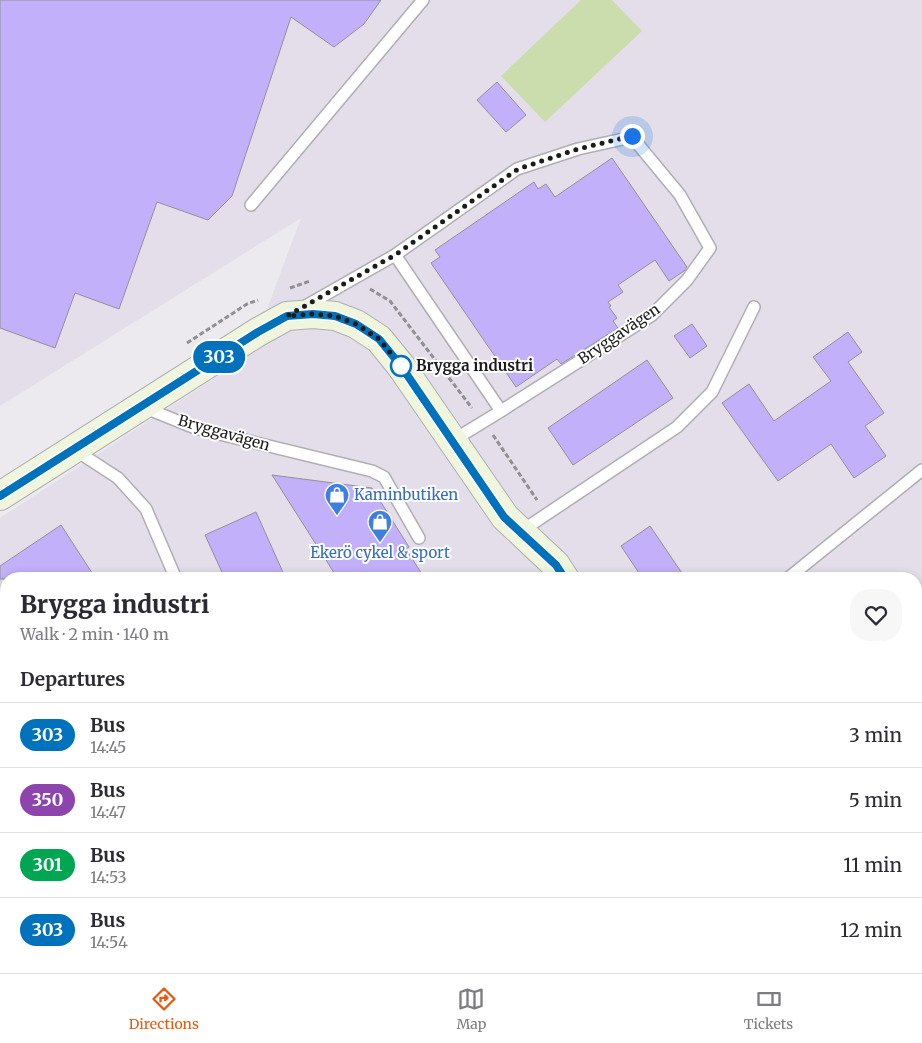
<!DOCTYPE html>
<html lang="en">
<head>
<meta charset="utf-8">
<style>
	:root { --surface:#fff; --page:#f7f7f7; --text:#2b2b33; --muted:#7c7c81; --line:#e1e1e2; --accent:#ea580c }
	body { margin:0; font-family:Merriweather,serif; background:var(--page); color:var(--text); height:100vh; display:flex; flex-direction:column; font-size:19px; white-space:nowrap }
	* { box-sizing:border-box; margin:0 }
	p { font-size:16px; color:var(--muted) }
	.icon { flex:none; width:28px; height:28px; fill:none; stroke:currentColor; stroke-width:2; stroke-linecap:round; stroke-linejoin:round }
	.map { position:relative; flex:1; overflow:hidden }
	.details { position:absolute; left:0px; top:572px; width:922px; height:401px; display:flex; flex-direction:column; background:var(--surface); border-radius:20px 20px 0 0; box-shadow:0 2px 8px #0003 }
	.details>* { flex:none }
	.badge { padding:0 10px; border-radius:16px; font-size:18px; line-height:32px }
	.you { position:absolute; width:25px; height:25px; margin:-12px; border:4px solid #fff; border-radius:50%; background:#1a73e8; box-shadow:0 0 0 8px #1a73e833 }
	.map>.badge { position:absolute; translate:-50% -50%; box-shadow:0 0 0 2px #fff }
	h2 { padding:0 20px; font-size:19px; line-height:45px }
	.round { display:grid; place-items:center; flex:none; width:52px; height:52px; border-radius:20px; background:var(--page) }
	.head { display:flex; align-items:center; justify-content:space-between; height:85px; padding:0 20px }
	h1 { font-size:24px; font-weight:800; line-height:38px }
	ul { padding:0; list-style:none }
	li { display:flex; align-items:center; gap:15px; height:65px; padding:0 20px; border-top:1px solid var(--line) }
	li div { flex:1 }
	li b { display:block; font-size:19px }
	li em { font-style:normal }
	li .badge { min-width:55px; font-weight:700; text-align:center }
	.tab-bar { display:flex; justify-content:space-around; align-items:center; height:70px; border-top:1px solid var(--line); background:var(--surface); font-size:14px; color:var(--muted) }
	.tab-bar a { display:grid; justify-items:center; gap:2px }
	.tab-bar .current { color:var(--accent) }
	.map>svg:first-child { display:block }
	.built { fill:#e3dee9 }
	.green { fill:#ccddad }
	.building { fill:#c3b0fa; stroke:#929196 }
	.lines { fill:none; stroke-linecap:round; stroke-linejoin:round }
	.service-casing { stroke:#b0aeb3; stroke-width:14 }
	.minor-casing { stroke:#b0aeb3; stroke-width:25 }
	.secondary-casing { stroke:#b0aeb3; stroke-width:30 }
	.path { stroke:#908f92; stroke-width:3; stroke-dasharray:5 2.5; stroke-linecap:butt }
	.service { stroke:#fff; stroke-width:11 }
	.minor { stroke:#fff; stroke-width:22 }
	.secondary { stroke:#eff6dd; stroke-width:28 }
	.line-casing { stroke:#fff; stroke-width:11 }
	.line { stroke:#0072bc; stroke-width:8 }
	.walk { stroke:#1b1b1c; stroke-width:5; stroke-dasharray:0 9 }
	.stop-dot { fill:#fff; stroke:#0072bc; stroke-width:2.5 }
	.labels { text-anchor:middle; stroke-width:4; stroke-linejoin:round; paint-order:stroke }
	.street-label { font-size:15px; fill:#1b1b1c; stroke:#fff }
	.stop-label { font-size:15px; font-weight:bold; fill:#1b1b1c; stroke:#fff; text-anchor:start }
	.shop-label { font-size:15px; fill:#366cbe; stroke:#fff; text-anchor:start }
</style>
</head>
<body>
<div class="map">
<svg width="922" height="973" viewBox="0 0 922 973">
	<rect width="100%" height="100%" fill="#eceaef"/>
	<!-- built -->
	<path class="built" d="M0 0H922V973H134V968H916V579H6V712L0 701V518L250 355 301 218 0 406Z"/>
	<!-- green -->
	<path class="green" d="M581 0H612L642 31 545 122 501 76Z
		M0 938 6 943V968H122L123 973H0Z"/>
	<!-- building -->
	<path class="building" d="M0 0H381L364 24 334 47 291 17 232 196 208 220 157 202 119 309 75 293 55 348 0 328Z
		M497 82 526 115 506 132 477 100Z
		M612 158 687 267 684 271 669 281 655 260 618 285 623 292 608 302 611 306 609 307 617 318 613 321 618 328 561 364 557 359 516 387 431 263 440 257 435 250 534 182 538 189 546 184 555 197Z
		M692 324 707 346 690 358 674 336Z
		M848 332 862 352 848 362 884 413 865 426 886 456 854 478 831 444 778 481 722 403 749 384 774 421 831 381 813 357Z
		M647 360 673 398 573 465 548 428Z
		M272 475 372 488 409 547 406 549 425 579H338Z
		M256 512 286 579H225L205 535Z
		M61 525 96 579H0V566Z
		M650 526 686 579H643L621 546Z"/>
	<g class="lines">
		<defs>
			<path id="service" d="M251 205 423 0
				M395 255 501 411 452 441
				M302 308 395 255 517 169 578 149 632 137 680 195 710 248 687 280 652 315 501 411
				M143 407 195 428 372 471 384 477 419 538
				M75 450 118 478 146 509 176 579
				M520 532 677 427 712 392 754 307
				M787 579 922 470
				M916 909 922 905
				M156 968V973
				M265 968 271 973
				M419 970 438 968
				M407 973 419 970 420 968
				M458 973 462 968"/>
			<path id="minor" d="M0 703 6 711
				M0 893 6 896"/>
			<path id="secondary" d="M0 496 258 332 287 316 313 314 335 316 356 324 379 339 401 366 505 517 556 565 565 579
				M829 968 833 973"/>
		</defs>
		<!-- service casing -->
		<use href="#service" class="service-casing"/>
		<!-- minor casing -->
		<use href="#minor" class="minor-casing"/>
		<!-- secondary casing -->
		<use href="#secondary" class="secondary-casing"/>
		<!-- path -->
		<path class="path" d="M290 288 310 281
			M370 289 390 301 472 408
			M187 343 247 304 258 300
			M493 435 537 500"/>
		<!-- service -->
		<use href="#service" class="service"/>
		<!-- minor -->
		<use href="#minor" class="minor"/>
		<!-- secondary -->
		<use href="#secondary" class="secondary"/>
	</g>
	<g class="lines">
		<defs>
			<path id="line" d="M0 496 258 332 287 316 313 314 335 316 356 324 379 339 401 366 504 517 556 565 565 579"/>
		</defs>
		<!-- line casing -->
		<use href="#line" class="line-casing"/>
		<!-- line -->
		<use href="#line" class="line"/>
		<!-- walk -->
		<path class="walk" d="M401 366 379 339 356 324 335 316 313 314 287 316 395 255 518 169 578 149 632 136"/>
	</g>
	<!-- icons -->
	<defs>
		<symbol id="shop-pin" viewBox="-11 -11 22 30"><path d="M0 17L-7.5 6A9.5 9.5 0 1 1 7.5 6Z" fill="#3f7fe0" stroke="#fff"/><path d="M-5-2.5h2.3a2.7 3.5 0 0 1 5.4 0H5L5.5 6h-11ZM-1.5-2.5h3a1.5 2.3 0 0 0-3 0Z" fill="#fff"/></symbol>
	</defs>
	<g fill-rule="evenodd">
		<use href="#shop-pin" x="323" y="481" width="28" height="38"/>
		<use href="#shop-pin" x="366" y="508" width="28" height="38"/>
	</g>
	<!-- markers -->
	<circle class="stop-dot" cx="401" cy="366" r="10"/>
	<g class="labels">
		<!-- street labels -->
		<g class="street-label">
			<text transform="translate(619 334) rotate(-34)" y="5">Bryggavägen</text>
			<text transform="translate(224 433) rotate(16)" y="5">Bryggavägen</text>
		</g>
		<!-- stop labels -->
		<g class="stop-label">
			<text x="416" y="371">Brygga industri</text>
		</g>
		<!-- shop labels -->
		<g class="shop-label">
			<text x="354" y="500">Kaminbutiken</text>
			<text x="380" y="558" text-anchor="middle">Ekerö cykel &amp; sport</text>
		</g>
	</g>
</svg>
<div class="you" style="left:632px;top:136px"></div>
<b class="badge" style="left:219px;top:357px;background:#0072bc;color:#fff">303</b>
<section class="details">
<div class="head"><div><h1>Brygga industri</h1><p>Walk · 2 min · 140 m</p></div><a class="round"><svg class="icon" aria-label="heart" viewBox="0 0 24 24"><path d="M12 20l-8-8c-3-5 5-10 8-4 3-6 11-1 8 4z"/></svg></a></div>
<h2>Departures</h2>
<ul>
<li><span class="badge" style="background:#0072bc;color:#fff">303</span><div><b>Bus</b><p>14:45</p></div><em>3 min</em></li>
<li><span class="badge" style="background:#8e44ad;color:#fff">350</span><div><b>Bus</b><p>14:47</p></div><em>5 min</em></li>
<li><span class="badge" style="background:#00a651;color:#fff">301</span><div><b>Bus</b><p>14:53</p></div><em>11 min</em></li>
<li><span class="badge" style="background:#0072bc;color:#fff">303</span><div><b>Bus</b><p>14:54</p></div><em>12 min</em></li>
</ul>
</section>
</div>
<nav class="tab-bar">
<a class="current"><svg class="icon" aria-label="directions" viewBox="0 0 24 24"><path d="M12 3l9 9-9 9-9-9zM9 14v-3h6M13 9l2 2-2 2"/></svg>Directions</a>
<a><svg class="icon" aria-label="map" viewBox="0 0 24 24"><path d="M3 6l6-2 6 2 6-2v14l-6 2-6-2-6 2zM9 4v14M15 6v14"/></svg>Map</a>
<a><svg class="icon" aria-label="tickets" viewBox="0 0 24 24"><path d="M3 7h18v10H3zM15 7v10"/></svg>Tickets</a>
</nav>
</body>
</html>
